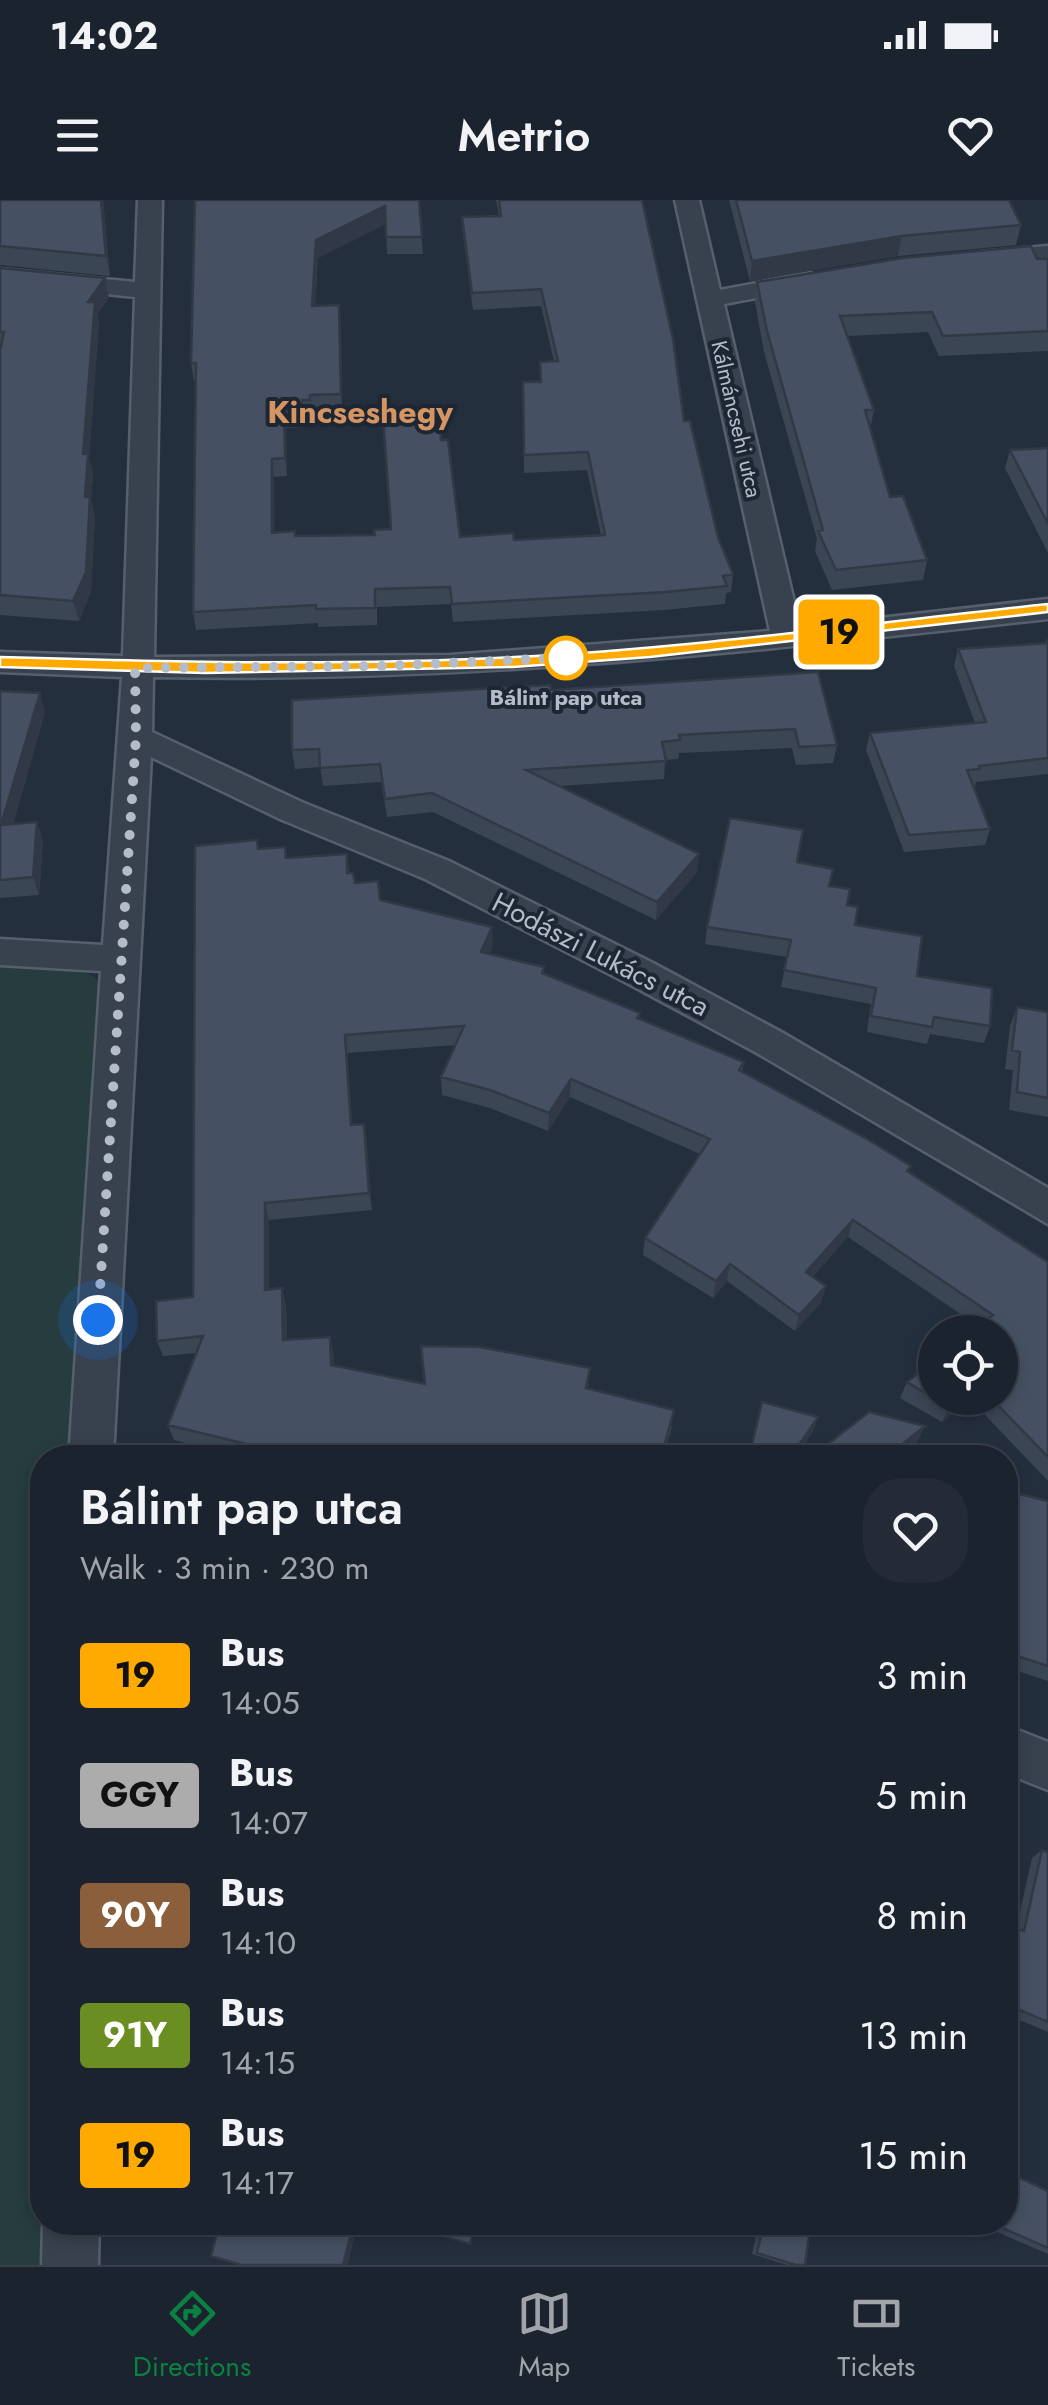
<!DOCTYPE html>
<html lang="en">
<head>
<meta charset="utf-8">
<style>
	:root { --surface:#1b232e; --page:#242b36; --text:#f1f3f6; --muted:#a0a4aa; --line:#39404a; --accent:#0b8043 }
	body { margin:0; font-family:Jost,sans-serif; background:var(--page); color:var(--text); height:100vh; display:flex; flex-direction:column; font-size:38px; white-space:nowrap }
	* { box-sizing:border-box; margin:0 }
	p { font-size:32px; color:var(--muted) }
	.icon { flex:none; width:55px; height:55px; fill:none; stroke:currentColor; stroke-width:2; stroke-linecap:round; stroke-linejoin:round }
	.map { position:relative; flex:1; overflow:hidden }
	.drawer { position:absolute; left:30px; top:1245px; width:988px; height:790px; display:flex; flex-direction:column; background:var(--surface); border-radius:40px; box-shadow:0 5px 15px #0003,0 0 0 2px var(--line) }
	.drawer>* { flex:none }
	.badge { padding:0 20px; border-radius:8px; font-size:35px; line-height:65px }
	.controls { position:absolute; left:918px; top:1115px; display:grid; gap:20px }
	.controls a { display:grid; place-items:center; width:100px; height:100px; border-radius:50%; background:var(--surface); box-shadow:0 5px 15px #0003,0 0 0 2px var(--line); font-size:50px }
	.you { position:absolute; width:50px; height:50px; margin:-25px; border:8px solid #fff; border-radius:50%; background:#1a73e8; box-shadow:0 0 0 15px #1a73e833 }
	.map>.badge { position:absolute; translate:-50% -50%; box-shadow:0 0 0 5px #fff }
	.round { display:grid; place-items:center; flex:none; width:105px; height:105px; border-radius:40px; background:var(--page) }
	.head { display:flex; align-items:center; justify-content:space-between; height:170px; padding:0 50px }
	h1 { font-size:48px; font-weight:600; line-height:75px }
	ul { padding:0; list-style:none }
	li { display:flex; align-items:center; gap:30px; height:120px; padding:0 50px }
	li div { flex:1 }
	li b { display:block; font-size:38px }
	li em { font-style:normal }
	li .badge { min-width:110px; font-weight:700; text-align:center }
	.status { display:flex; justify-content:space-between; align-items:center; height:70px; padding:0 50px; background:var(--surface); direction:ltr }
	.status svg { height:28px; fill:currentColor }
	header { display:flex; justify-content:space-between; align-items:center; height:130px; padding:0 50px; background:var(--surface); font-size:45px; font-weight:600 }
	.tab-bar { display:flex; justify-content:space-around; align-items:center; height:140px; border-top:2px solid var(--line); background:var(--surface); font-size:28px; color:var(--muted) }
	.tab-bar a { display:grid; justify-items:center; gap:5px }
	.tab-bar .selected { color:var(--accent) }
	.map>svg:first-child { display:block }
	.green { fill:#263c3f }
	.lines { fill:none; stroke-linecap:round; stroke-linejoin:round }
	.street-casing { stroke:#565f6c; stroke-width:5 }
	.street { fill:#38414e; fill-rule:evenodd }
	.wall { fill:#3b4654 }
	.shaded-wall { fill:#303945 }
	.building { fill:#455162; stroke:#303945; stroke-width:2.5 }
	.line { fill:#fa0; stroke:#fff; stroke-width:2.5 }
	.walk { stroke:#b4bcc9; stroke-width:10; stroke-dasharray:0 18 }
	.stop-dot { fill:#fff; stroke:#fa0; stroke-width:5 }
	.labels { text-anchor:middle; stroke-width:8; stroke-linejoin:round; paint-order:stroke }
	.far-street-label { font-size:22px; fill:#b4bcc9; stroke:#1d2633 }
	.far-stop-label { font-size:22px; font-weight:bold; fill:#b4bcc9; stroke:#1d2633 }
	.street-label { font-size:28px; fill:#b4bcc9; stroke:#1d2633 }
	.far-district-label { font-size:32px; font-weight:bold; fill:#d59563; stroke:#1d2633 }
</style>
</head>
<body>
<div class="status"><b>14:02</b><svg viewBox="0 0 49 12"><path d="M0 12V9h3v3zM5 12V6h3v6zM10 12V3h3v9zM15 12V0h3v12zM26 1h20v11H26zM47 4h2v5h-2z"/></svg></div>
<header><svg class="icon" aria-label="menu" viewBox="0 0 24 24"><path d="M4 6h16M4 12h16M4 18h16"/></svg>Metrio<svg class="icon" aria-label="heart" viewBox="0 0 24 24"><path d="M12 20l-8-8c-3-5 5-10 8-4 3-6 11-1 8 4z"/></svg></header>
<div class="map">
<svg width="1048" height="2065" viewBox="0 0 1048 2065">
	<rect width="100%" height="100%" fill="#242f3e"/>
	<!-- green -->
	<path class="green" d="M0 761C24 763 86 761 99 783L71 1257 42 1258V2065H0Z"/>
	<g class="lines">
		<defs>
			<path id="street" d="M138 0H162L154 457 450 455 770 431 675 0H699L720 90 810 73 819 76 823 81 819 86 724 104 800 427 1048 399V419C746 453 458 483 153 477L152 532 304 603 449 661 653 763 783 833 1048 988V1024L757 853 627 783 425 679 280 619 151 557 113 1258H69L101 771 0 765V739L103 745 122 477 0 472V452L123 456 135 97 0 83V69L135 82Z
				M1048 46V60L981 66 969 59 981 52Z
				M1005 1525 1048 1542V1590L1005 1573Z
				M43 2022H99L98 2065H42Z"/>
		</defs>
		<!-- street casing -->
		<use href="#street" class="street-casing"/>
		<!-- street -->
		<use href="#street" class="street"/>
	</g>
	<!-- wall -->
	<path class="wall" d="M0 0H103L110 76 0 65Z
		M195 0H419L423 54H387L386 24 318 58 315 106 341 123 342 212 312 213V218H304L303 227 286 228 287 276 274 277V333L296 336 375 335 391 329 441 240 460 337 514 340 601 335 587 270 524 273 523 182H540V162L554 161 541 106 473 110 463 35 462 17 499 16 496 0H642L684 221 718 337 733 374 731 392 726 393 725 404 664 410 453 422 451 404 377 407V425L318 427V423L196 430 193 412 196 181H194L191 163Z
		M729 0H1009L1021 25 1016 45 898 56 750 81Z
		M1037 59H1048V151L939 156 928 132 848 136 874 210 870 229 890 297 927 360 923 380 832 390 815 351 817 339 764 152 755 102 757 82Z
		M0 68 105 78 109 98 97 114 99 122 89 258 93 274 91 300 95 317 91 392 79 421 0 415Z
		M1048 248V353L1005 268 1010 250Z
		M1047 437 1048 574 976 582 975 586H973L990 629 985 645 904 652 866 550 870 533 975 523 954 466 958 449 1045 443Z
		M818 472 837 545 833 563 796 565 792 548 679 553 678 559 665 560 664 579 560 586 697 672 656 720 433 612 387 617 381 582 323 586 320 567 295 569 292 550 551 490Z
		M0 491 45 512 13 624 43 640 39 695 0 698Z
		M259 649 287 658 347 654 349 673 355 683 380 700 493 746 489 754 544 767V773L640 813 639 819 744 862 742 872 909 972 1048 1062V1281L970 1199 967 1202 962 1198 957 1210 942 1222 900 1198 907 1182 935 1198H1000L978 1126 848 1037 812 1077 826 1086 821 1103 795 1131 727 1081 713 1098 643 1055 645 1038 700 954 570 897 548 931 490 908 442 895 441 877 456 845 347 853 352 925 364 924 372 1010 269 1020V1090L286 1105 287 1140 333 1152 334 1166 425 1184 589 1183 588 1188 672 1226 663 1258H247L174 1240 168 1225 196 1153 163 1156 157 1141 193 1097Z
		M797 662 829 686 847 705 855 725 917 776 990 826 984 843 930 834 927 844 867 832 871 804 781 787 787 757 705 744 707 727Z
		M1017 807 1048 812V917L1009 910 1013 870 1005 869 1010 826Z
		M1019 1294 1048 1301V1481L1005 1467V1312L1008 1313Z
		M1042 1650 1048 1652V1832L1005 1814V1725L1016 1729 1032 1658Z
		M1048 1991V2054L974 2022H1005Z
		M759 2022H811L805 2065H787L752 2054Z"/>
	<!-- shaded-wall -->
	<path class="shaded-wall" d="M101 0H103L110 76 106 56Z
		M385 6 386 24 318 58 314 124 312 106 316 40Z
		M902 36 898 56 750 81 752 61Z
		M105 78 109 98 97 114 99 122 89 258 93 274 91 300 95 317 91 392 79 421 73 401 83 254 88 102Z
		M339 105 341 123 342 212 341 194Z
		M284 210 286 228 287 276 285 258Z
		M272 259 274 277 275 351 272 333Z
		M40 493 45 512 7 643 1 625Z
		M37 622 43 640 39 695 33 677Z
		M699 654 697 672 656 720 657 702Z
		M492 727 493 746 481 771V752Z
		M345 835 347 853 354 943 351 925Z
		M571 879 570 897 548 931 549 913Z
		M364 924 367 942 372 1010 369 993Z
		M265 1003 269 1020V1107L265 1090Z
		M853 1020 848 1037 802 1089 806 1072Z
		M730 1064 727 1081 713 1098 716 1081Z
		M826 1086 821 1103 795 1131 799 1115Z
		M282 1088 286 1105 287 1156 283 1140Z
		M330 1137 333 1152 334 1181 331 1165Z
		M961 1198H963L957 1210 942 1222 949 1207Z
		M818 1217 813 1232 795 1258H790Z
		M925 1226 918 1241 897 1258H885Z
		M354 2022H358L348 2065H343Z"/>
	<!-- building -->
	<path class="building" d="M0 0H101L106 56 0 46Z
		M195 0H419L422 37H386L385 6 316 40 312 106 339 105 341 194 310 195V200H302L301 209 284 210 285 258 272 259V333L295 331V336L375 335 374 330 391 329 383 217 439 215 441 240H448L460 337 513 333 514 340 605 335 588 252 524 255 523 182H541L540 162 558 161 541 89 472 93 462 17 501 16 499 0H642L673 139 684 221H690L718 337 733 374 723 376 727 386 666 392 452 404 450 387 375 389V408L316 409V405L193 412 196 163H191Z
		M736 0H1009L1021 25 902 36 752 61Z
		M1031 46 1037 59H1048V131L943 136 932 112 840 116 874 210H865L890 297 903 296 927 360 836 370 818 331 823 330 767 131 757 82 903 58Z
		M0 68 105 78 88 102H95L83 254H88L85 297H90L86 372 73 401 0 395V151L4 132H0Z
		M1048 248V324L1010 250Z
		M1048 443V558L979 566 980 569 967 570 990 629 909 635 870 533 986 522 958 449Z
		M818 472 837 545 799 547 795 529 679 535 680 540 662 542 666 561 526 570 699 654 657 702 432 593 385 599 380 564 320 568 319 549 292 550V500L550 485 551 490Z
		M0 491 40 493 1 625 37 622 33 677 0 680Z
		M730 618 803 630 797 662 833 669 829 686 850 689 847 705 858 707 855 725 922 736 917 776 992 788 990 826 934 817 932 827 871 816 876 788 784 770 791 740 707 727Z
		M257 640 258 649 285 647 286 658 347 654V673H353L355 683 378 681 380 700 492 727 481 752 544 767 542 773 640 813 637 818 744 862 739 870 867 939 911 966 907 971 1048 1062V1257L991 1198H1000V1132H970L993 1115 853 1020 806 1072 826 1086 799 1115 730 1064 716 1081 645 1038 710 939 571 879 549 913 490 890 441 877 464 826 345 835 351 925 364 924 369 993 265 1003V1090L282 1088 283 1140 330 1137 331 1165 425 1184 421 1146 480 1147 590 1168 586 1188 674 1210 661 1258H305L168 1225 203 1136 157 1141 156 1101 193 1097 195 646Z
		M1017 807 1048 812V898L1017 892 1020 852 1012 850Z
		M935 1160V1198H961L949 1207 907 1182Z
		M762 1202 818 1217 790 1258H749Z
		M869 1212 925 1226 885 1258H810Z
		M1019 1294 1048 1301V1466L1005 1452V1312L1012 1314Z
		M1042 1650 1048 1652V1822L1008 1805 1015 1769 1005 1766V1725L1024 1731Z
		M1005 1971 1048 1991V2048L989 2022H1005Z
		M220 2022H354L343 2065H241L211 2056Z
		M395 2022H475L470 2044Z
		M764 2022H811L805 2065H796L757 2053Z"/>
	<!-- line -->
	<path class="line" d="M1048 404V412L650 457 513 467 205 473 0 467V457C171 462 343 466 514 457 692 448 870 423 1048 404Z"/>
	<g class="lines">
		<!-- walk -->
		<path class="walk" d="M98 1120 136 537 135 468 384 466 582 457 566 458"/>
	</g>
	<!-- markers -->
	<circle class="stop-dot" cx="566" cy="458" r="20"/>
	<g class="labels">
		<!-- far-street labels -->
		<g class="far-street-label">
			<text transform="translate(737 219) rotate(77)" y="8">Kálmáncsehi utca</text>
		</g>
		<!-- far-stop labels -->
		<g class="far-stop-label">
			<text x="566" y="505">Bálint pap utca</text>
		</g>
		<!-- street labels -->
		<g class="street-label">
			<text transform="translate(601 754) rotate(27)" y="10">Hodászi Lukács utca</text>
		</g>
		<!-- far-district labels -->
		<g class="far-district-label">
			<text x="360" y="223">Kincseshegy</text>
		</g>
	</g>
</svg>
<div class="controls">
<a><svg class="icon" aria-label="locate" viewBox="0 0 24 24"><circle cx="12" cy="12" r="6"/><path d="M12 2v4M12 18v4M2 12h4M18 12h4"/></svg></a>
</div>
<div class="you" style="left:98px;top:1120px"></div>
<b class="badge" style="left:839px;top:432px;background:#fa0;color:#111">19</b>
<section class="drawer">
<div class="head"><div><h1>Bálint pap utca</h1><p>Walk · 3 min · 230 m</p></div><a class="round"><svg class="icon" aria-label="heart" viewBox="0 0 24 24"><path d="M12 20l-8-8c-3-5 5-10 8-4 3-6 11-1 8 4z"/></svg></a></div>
<ul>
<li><span class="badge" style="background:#fa0;color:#111">19</span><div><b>Bus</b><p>14:05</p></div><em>3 min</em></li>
<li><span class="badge" style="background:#acacac;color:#111">GGY</span><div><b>Bus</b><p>14:07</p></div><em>5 min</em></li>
<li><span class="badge" style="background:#8b5e3c;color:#fff">90Y</span><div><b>Bus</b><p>14:10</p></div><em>8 min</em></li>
<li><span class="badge" style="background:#6b8e23;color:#fff">91Y</span><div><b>Bus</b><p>14:15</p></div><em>13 min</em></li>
<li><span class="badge" style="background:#fa0;color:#111">19</span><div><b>Bus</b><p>14:17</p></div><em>15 min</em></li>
</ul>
</section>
</div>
<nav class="tab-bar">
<a class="selected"><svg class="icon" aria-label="directions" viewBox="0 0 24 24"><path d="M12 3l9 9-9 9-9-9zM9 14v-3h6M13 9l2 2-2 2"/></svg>Directions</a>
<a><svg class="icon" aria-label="map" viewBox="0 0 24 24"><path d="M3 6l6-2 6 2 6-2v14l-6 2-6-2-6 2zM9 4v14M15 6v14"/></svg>Map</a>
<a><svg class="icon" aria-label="tickets" viewBox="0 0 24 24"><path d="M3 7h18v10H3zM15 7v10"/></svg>Tickets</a>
</nav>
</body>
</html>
